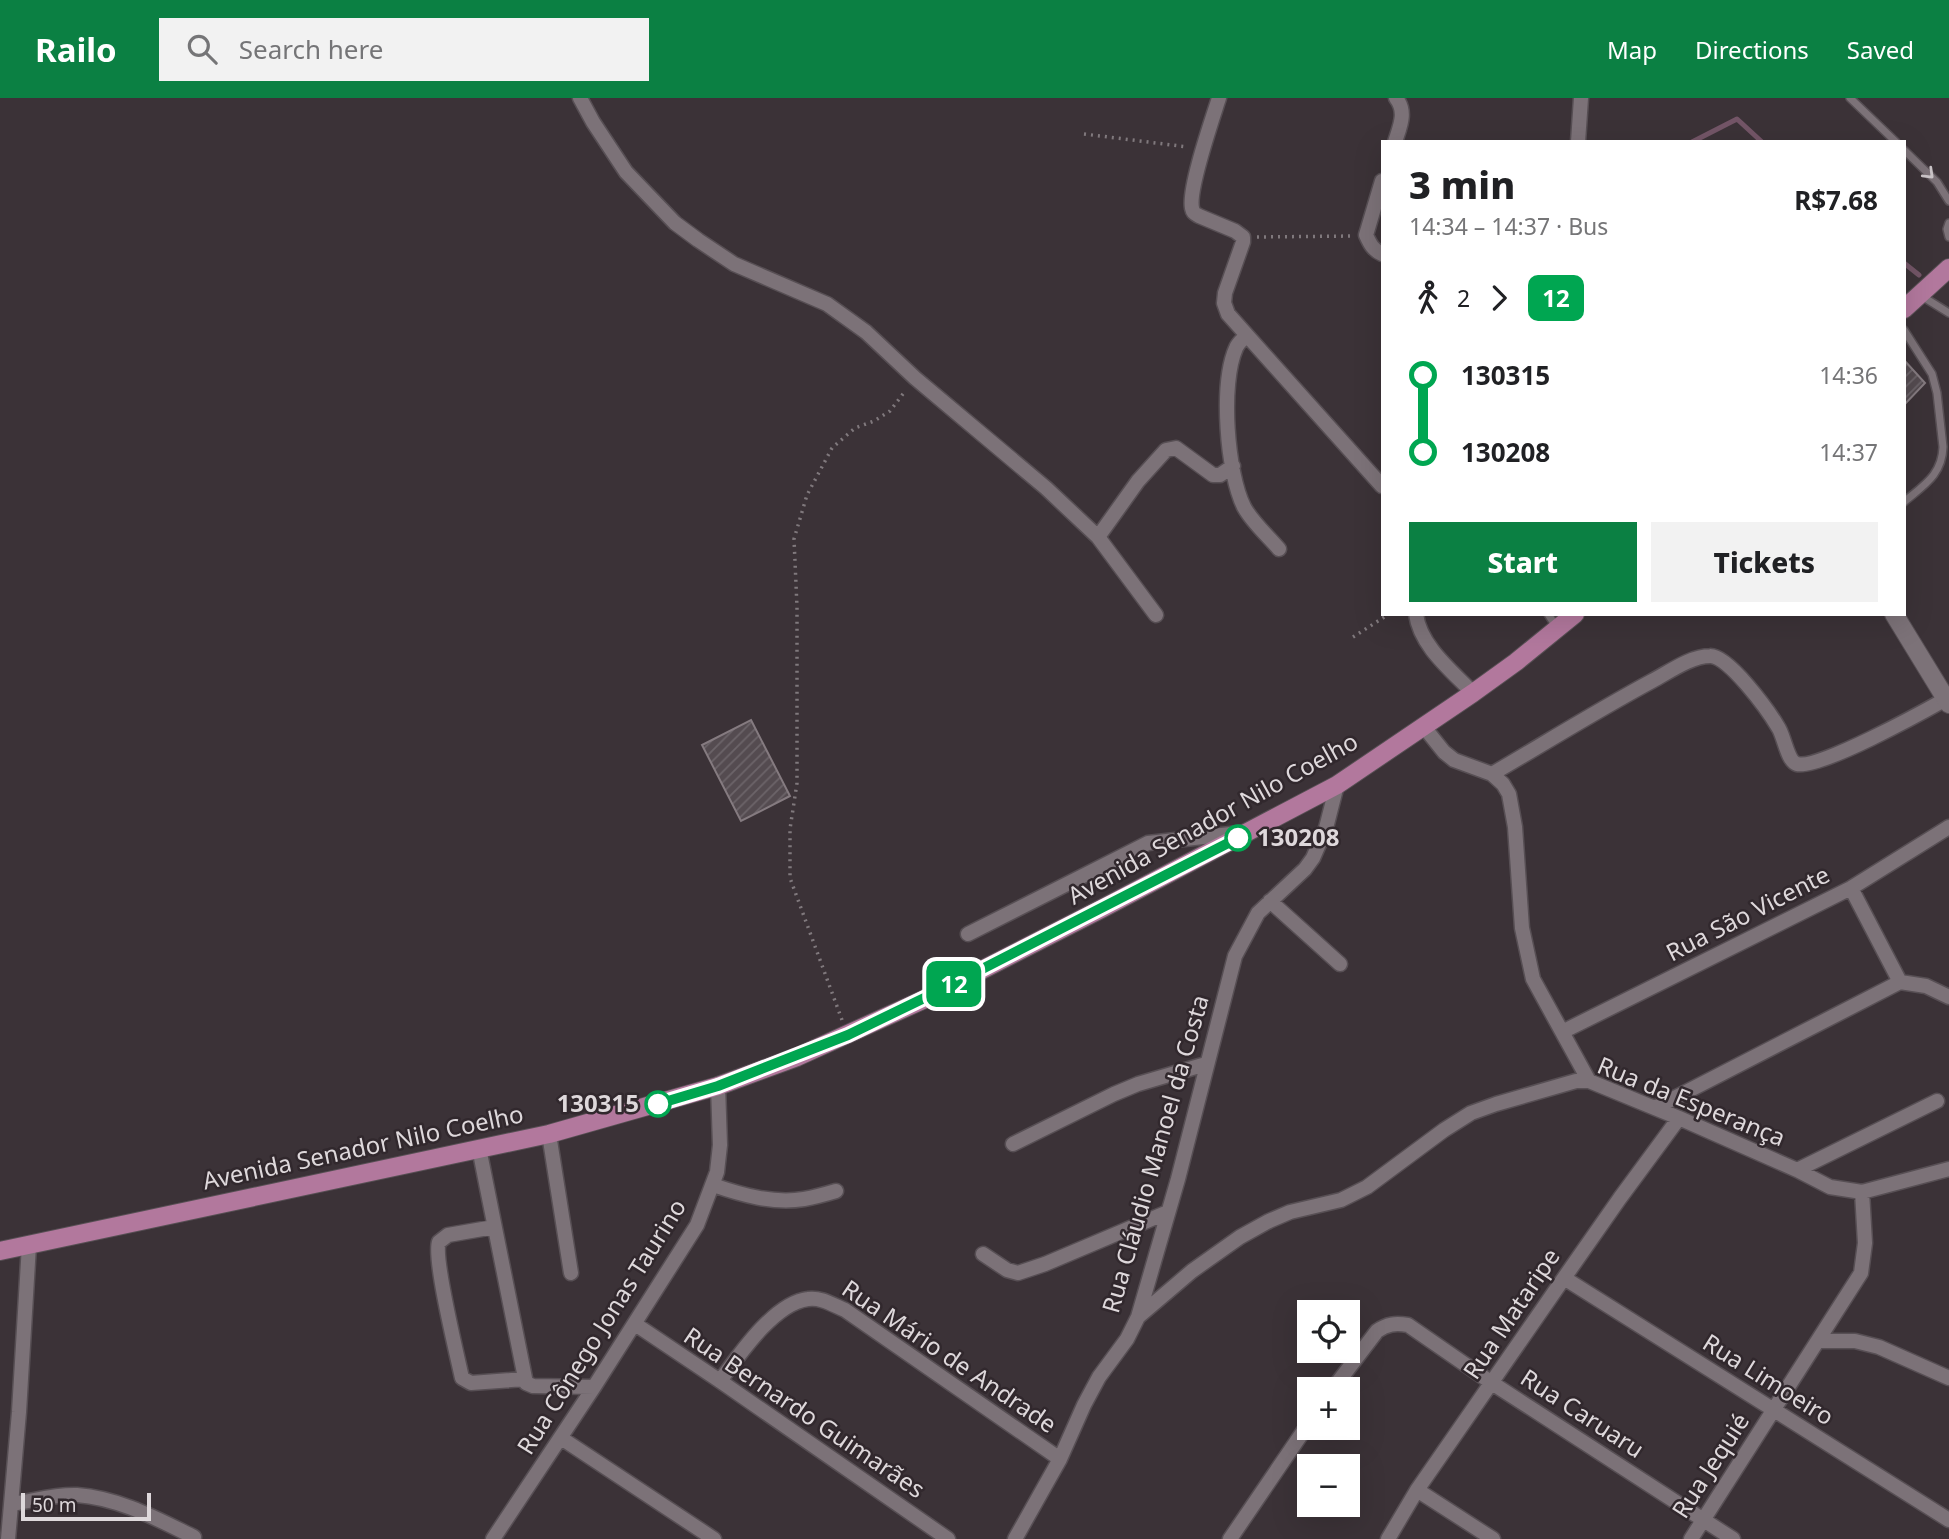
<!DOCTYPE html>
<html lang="en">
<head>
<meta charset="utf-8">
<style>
	:root { --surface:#fff; --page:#f2f2f2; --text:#202124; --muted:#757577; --accent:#0b8043 }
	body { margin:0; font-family:"Noto Sans",sans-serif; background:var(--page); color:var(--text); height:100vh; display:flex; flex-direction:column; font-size:26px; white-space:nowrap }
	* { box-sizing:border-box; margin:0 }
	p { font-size:23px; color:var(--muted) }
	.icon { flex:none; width:38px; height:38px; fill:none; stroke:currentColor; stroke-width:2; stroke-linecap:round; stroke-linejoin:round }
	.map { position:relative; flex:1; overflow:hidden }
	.drawer { position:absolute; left:1381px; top:42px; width:525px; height:476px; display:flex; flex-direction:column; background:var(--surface); border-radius:0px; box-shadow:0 7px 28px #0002 }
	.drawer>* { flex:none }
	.badge { padding:0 14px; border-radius:10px; font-size:24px; line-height:46px }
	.tools { position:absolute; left:1297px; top:1202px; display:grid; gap:14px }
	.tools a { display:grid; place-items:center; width:63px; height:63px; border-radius:0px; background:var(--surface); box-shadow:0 7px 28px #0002; font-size:35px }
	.scale { position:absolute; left:21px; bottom:18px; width:130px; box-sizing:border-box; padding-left:7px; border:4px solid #ded8db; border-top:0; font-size:19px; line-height:24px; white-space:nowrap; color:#ded8db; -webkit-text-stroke:5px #31282d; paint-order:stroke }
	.map>.badge { position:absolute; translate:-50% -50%; box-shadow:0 0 0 4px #fff }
	.legs { display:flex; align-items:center; gap:10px; height:77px; padding:0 28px; font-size:23px }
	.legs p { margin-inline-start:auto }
	.overview { display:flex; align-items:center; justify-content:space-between; height:119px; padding:0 28px }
	h1 { font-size:38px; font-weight:800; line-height:52px }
	.action { display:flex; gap:14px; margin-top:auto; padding:14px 28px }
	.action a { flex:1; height:80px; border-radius:0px; background:var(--accent); color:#fff; font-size:28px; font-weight:800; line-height:80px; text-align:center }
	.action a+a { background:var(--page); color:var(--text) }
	ul { padding:0 28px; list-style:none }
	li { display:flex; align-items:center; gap:24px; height:77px; font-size:26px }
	li i { display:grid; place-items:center; width:10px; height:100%; margin:0 9px; background:currentColor }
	li i::after { content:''; width:18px; height:18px; margin:-9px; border:5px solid; border-radius:50%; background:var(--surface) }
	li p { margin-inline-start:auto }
	li:first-child i { background:linear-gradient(#0000 50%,currentColor 0) }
	li:last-child i { background:linear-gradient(currentColor 50%,#0000 0) }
	header { display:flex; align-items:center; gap:42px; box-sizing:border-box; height:98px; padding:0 35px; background:var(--accent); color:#fff }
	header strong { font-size:33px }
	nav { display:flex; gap:38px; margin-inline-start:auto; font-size:24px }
	.search { width:490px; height:63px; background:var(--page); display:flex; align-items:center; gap:18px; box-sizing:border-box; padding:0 24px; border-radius:0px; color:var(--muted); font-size:26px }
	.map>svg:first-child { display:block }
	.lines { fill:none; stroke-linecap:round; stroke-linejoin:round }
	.stream { stroke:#735567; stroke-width:5 }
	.building { fill:url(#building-hatch); stroke:#857b80; stroke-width:2 }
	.lane-casing { stroke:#574f54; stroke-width:10 }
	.street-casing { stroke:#574f54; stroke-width:17 }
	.secondary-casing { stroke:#574f54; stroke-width:20 }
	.primary-casing { stroke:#574f54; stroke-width:20 }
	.path { stroke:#80797d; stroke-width:3.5; stroke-dasharray:2 5; stroke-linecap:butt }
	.lane { stroke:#7c7278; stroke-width:7 }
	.street { stroke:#7c7278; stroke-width:14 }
	.secondary { stroke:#7c7278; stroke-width:18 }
	.primary { stroke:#b2789d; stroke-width:18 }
	.oneway { stroke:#cac4c7 }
	.line-1-casing { stroke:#fff; stroke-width:16 }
	.line-1 { stroke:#00a651; stroke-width:10 }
	.stop-1-dot { fill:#fff; stroke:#00a651; stroke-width:3.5 }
	.labels { text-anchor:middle; stroke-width:5; stroke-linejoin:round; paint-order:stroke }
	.street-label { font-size:24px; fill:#ded8db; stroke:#31282d }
	.stop-label { font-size:24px; font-weight:bold; fill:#ded8db; stroke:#31282d; text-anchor:start }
</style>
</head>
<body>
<header>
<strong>Railo</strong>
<div class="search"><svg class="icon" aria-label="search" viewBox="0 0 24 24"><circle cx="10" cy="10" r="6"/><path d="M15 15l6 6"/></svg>Search here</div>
<nav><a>Map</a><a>Directions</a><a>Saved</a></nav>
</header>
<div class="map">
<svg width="1949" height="1441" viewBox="0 0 1949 1441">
	<defs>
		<pattern id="building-hatch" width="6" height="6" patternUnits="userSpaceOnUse" patternTransform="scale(1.75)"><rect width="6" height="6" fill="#544b50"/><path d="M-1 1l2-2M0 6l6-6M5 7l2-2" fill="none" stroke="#6c6469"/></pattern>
	</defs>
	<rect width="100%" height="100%" fill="#3b3237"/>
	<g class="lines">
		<!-- stream -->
		<path class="stream" d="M1692 44 1737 21 1762 44
			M1904 165 1919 177"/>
	</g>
	<!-- building -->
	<path class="building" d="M1904 262 1925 285 1904 307Z
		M751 622 790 698 741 723 702 647Z"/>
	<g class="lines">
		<defs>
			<path id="lane" d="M1850 0 1896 44
				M1904 52 1937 84 1949 103
				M1949 125 1947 131 1949 139
				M1920 197 1949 215
				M1904 232 1932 276 1937 295 1943 349C1942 377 1924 387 1904 404
				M1548 516 1557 530"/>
			<path id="street" d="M580 0 593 24 626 74 675 125 698 142 734 166 827 206 866 234 915 280 1046 390 1098 439 1156 517
				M1219 0C1212 22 1188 91 1192 110 1193 115 1194 115 1199 118L1235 133 1243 139V144L1225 195 1224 205 1228 216 1382 388
				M1395 44C1400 28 1407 14 1396 0
				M1578 44 1581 0
				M1382 83 1366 137C1370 146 1373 152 1382 156
				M1246 238C1242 242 1238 245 1236 250 1220 286 1227 375 1244 409 1252 424 1268 438 1279 451
				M1098 439 1138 383 1166 352 1176 350 1213 377H1220L1233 368
				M1416 516C1420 548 1452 573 1473 595
				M1424 629 1444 654 1454 662 1492 676 1503 686 1509 696 1515 729 1522 830 1533 881 1589 983
				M1492 676C1545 645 1598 612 1652 583 1669 574 1691 558 1710 558 1728 557 1768 612 1778 629 1784 637 1787 663 1797 666 1818 672 1923 614 1946 601
				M1851 790 1900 884
				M1270 803 1340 866
				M968 836 1148 745 1240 735
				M1900 884 1926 888 1949 899
				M1562 934 1851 790 1949 729
				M1655 1010 1900 884
				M549 1036 571 1175
				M1013 1046 1114 996 1138 986 1206 966
				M479 1050 526 1285 533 1288 594 1289
				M1797 1072 1937 1003
				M713 1087C742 1097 773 1106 804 1101 815 1099 826 1096 836 1093
				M494 1129 448 1137 439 1144C433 1159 457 1257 462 1280L471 1285 525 1281
				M983 1156 1007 1172 1018 1175 1045 1166 1168 1114
				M1564 1180 1949 1422
				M1138 1219 1192 1173 1240 1139 1269 1123 1290 1114 1341 1102 1367 1089 1444 1032 1471 1015 1496 1006 1576 983H1589L1679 1020 1797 1072 1830 1089 1862 1094 1949 1071
				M635 1226 720 1283 948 1441
				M1820 1243H1855L1879 1249 1949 1280
				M720 1283C739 1257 774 1205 808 1201 821 1199 833 1207 845 1212L1060 1361
				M1332 1292 1377 1233C1387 1226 1395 1225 1408 1227L1492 1285 1733 1441
				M561 1340 714 1441
				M1417 1392 1493 1441
				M12 1406C33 1403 55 1396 77 1397 119 1400 157 1421 194 1439
				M8 1441 19 1314 29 1147
				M493 1441 594 1289 697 1127 717 1074 720 1047 718 988
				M1015 1441 1060 1361 1084 1307 1099 1279 1127 1241 1138 1219 1178 1081 1235 858 1258 815 1305 771 1313 760 1326 730 1337 687
				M1230 1441 1309 1325
				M1388 1441 1417 1392 1564 1180 1620 1100 1679 1020
				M1691 1441 1861 1175 1865 1145 1862 1094"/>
			<path id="secondary" d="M1894 516 1949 606"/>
			<path id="primary" d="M1904 211 1949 170
				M0 1153 549 1036 718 988 797 959 925 901 1103 810 1337 687 1473 595 1516 564 1575 516"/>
		</defs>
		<!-- lane casing -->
		<use href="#lane" class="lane-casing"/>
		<!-- street casing -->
		<use href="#street" class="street-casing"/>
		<!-- secondary casing -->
		<use href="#secondary" class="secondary-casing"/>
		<!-- primary casing -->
		<use href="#primary" class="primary-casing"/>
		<!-- path -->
		<path class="path" d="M1084 36 1188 49
			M1257 139 1354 138
			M1353 539 1389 516
			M842 922 790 780V731L797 685V509L794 441 807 397 832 350 855 330 874 323 890 313 906 292"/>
		<!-- lane -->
		<use href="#lane" class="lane"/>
		<!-- street -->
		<use href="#street" class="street"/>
		<!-- secondary -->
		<use href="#secondary" class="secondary"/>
		<!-- primary -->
		<use href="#primary" class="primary"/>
	</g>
	<!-- one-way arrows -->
	<defs><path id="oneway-chevron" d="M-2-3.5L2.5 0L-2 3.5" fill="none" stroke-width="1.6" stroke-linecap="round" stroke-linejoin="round" transform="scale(1.75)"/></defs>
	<use class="oneway" href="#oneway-chevron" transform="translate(1929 76) rotate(44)"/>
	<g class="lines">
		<defs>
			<path id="line-1" d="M658 1006 718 988 848 937 947 889 1238 740"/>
		</defs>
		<!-- line-1 casing -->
		<use href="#line-1" class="line-1-casing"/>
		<!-- line-1 -->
		<use href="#line-1" class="line-1"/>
	</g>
	<!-- markers -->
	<g class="stop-1-dot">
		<circle cx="1238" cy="740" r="12"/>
		<circle cx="658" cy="1006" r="12"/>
	</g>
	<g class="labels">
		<!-- street labels -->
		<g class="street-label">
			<text transform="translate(1213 721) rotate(-29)" y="8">Avenida Senador Nilo Coelho</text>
			<text transform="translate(1748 816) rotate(-27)" y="8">Rua São Vicente</text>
			<text transform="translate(1691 1004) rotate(22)" y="8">Rua da Esperança</text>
			<text transform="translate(363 1050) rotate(-12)" y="8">Avenida Senador Nilo Coelho</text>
			<text transform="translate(1156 1056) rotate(-74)" y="8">Rua Cláudio Manoel da Costa</text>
			<text transform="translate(1512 1216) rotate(-56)" y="8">Rua Mataripe</text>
			<text transform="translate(602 1229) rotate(-58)" y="8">Rua Cônego Jonas Taurino</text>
			<text transform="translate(949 1259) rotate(34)" y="8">Rua Mário de Andrade</text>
			<text transform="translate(1768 1282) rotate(32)" y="8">Rua Limoeiro</text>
			<text transform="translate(804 1315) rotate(34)" y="8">Rua Bernardo Guimarães</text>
			<text transform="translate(1582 1316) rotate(33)" y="8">Rua Caruaru</text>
			<text transform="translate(1711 1368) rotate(-57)" y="8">Rua Jequié</text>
		</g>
		<!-- stop labels -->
		<g class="stop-label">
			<text x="1257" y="748">130208</text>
			<text x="639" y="1014" text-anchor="end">130315</text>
		</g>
	</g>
</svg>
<div class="tools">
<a><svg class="icon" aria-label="locate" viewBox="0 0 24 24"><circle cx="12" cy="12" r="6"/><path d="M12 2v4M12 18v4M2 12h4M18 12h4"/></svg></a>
<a>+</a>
<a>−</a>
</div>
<div class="scale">50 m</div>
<b class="badge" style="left:954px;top:886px;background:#00a651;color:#fff">12</b>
<section class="drawer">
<div class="overview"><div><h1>3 min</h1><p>14:34 – 14:37 · Bus</p></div><b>R$7.68</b></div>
<div class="legs"><svg class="icon" aria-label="walk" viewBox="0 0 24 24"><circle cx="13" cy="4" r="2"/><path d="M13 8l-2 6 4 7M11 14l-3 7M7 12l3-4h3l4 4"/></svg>2<svg class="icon" aria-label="forward" viewBox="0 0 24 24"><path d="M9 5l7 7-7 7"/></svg><b class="badge" style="background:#00a651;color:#fff">12</b></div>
<ul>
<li><i style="color:#00a651"></i><b>130315</b><p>14:36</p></li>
<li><i style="color:#00a651"></i><b>130208</b><p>14:37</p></li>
</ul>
<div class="action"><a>Start</a><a>Tickets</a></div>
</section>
</div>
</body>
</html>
